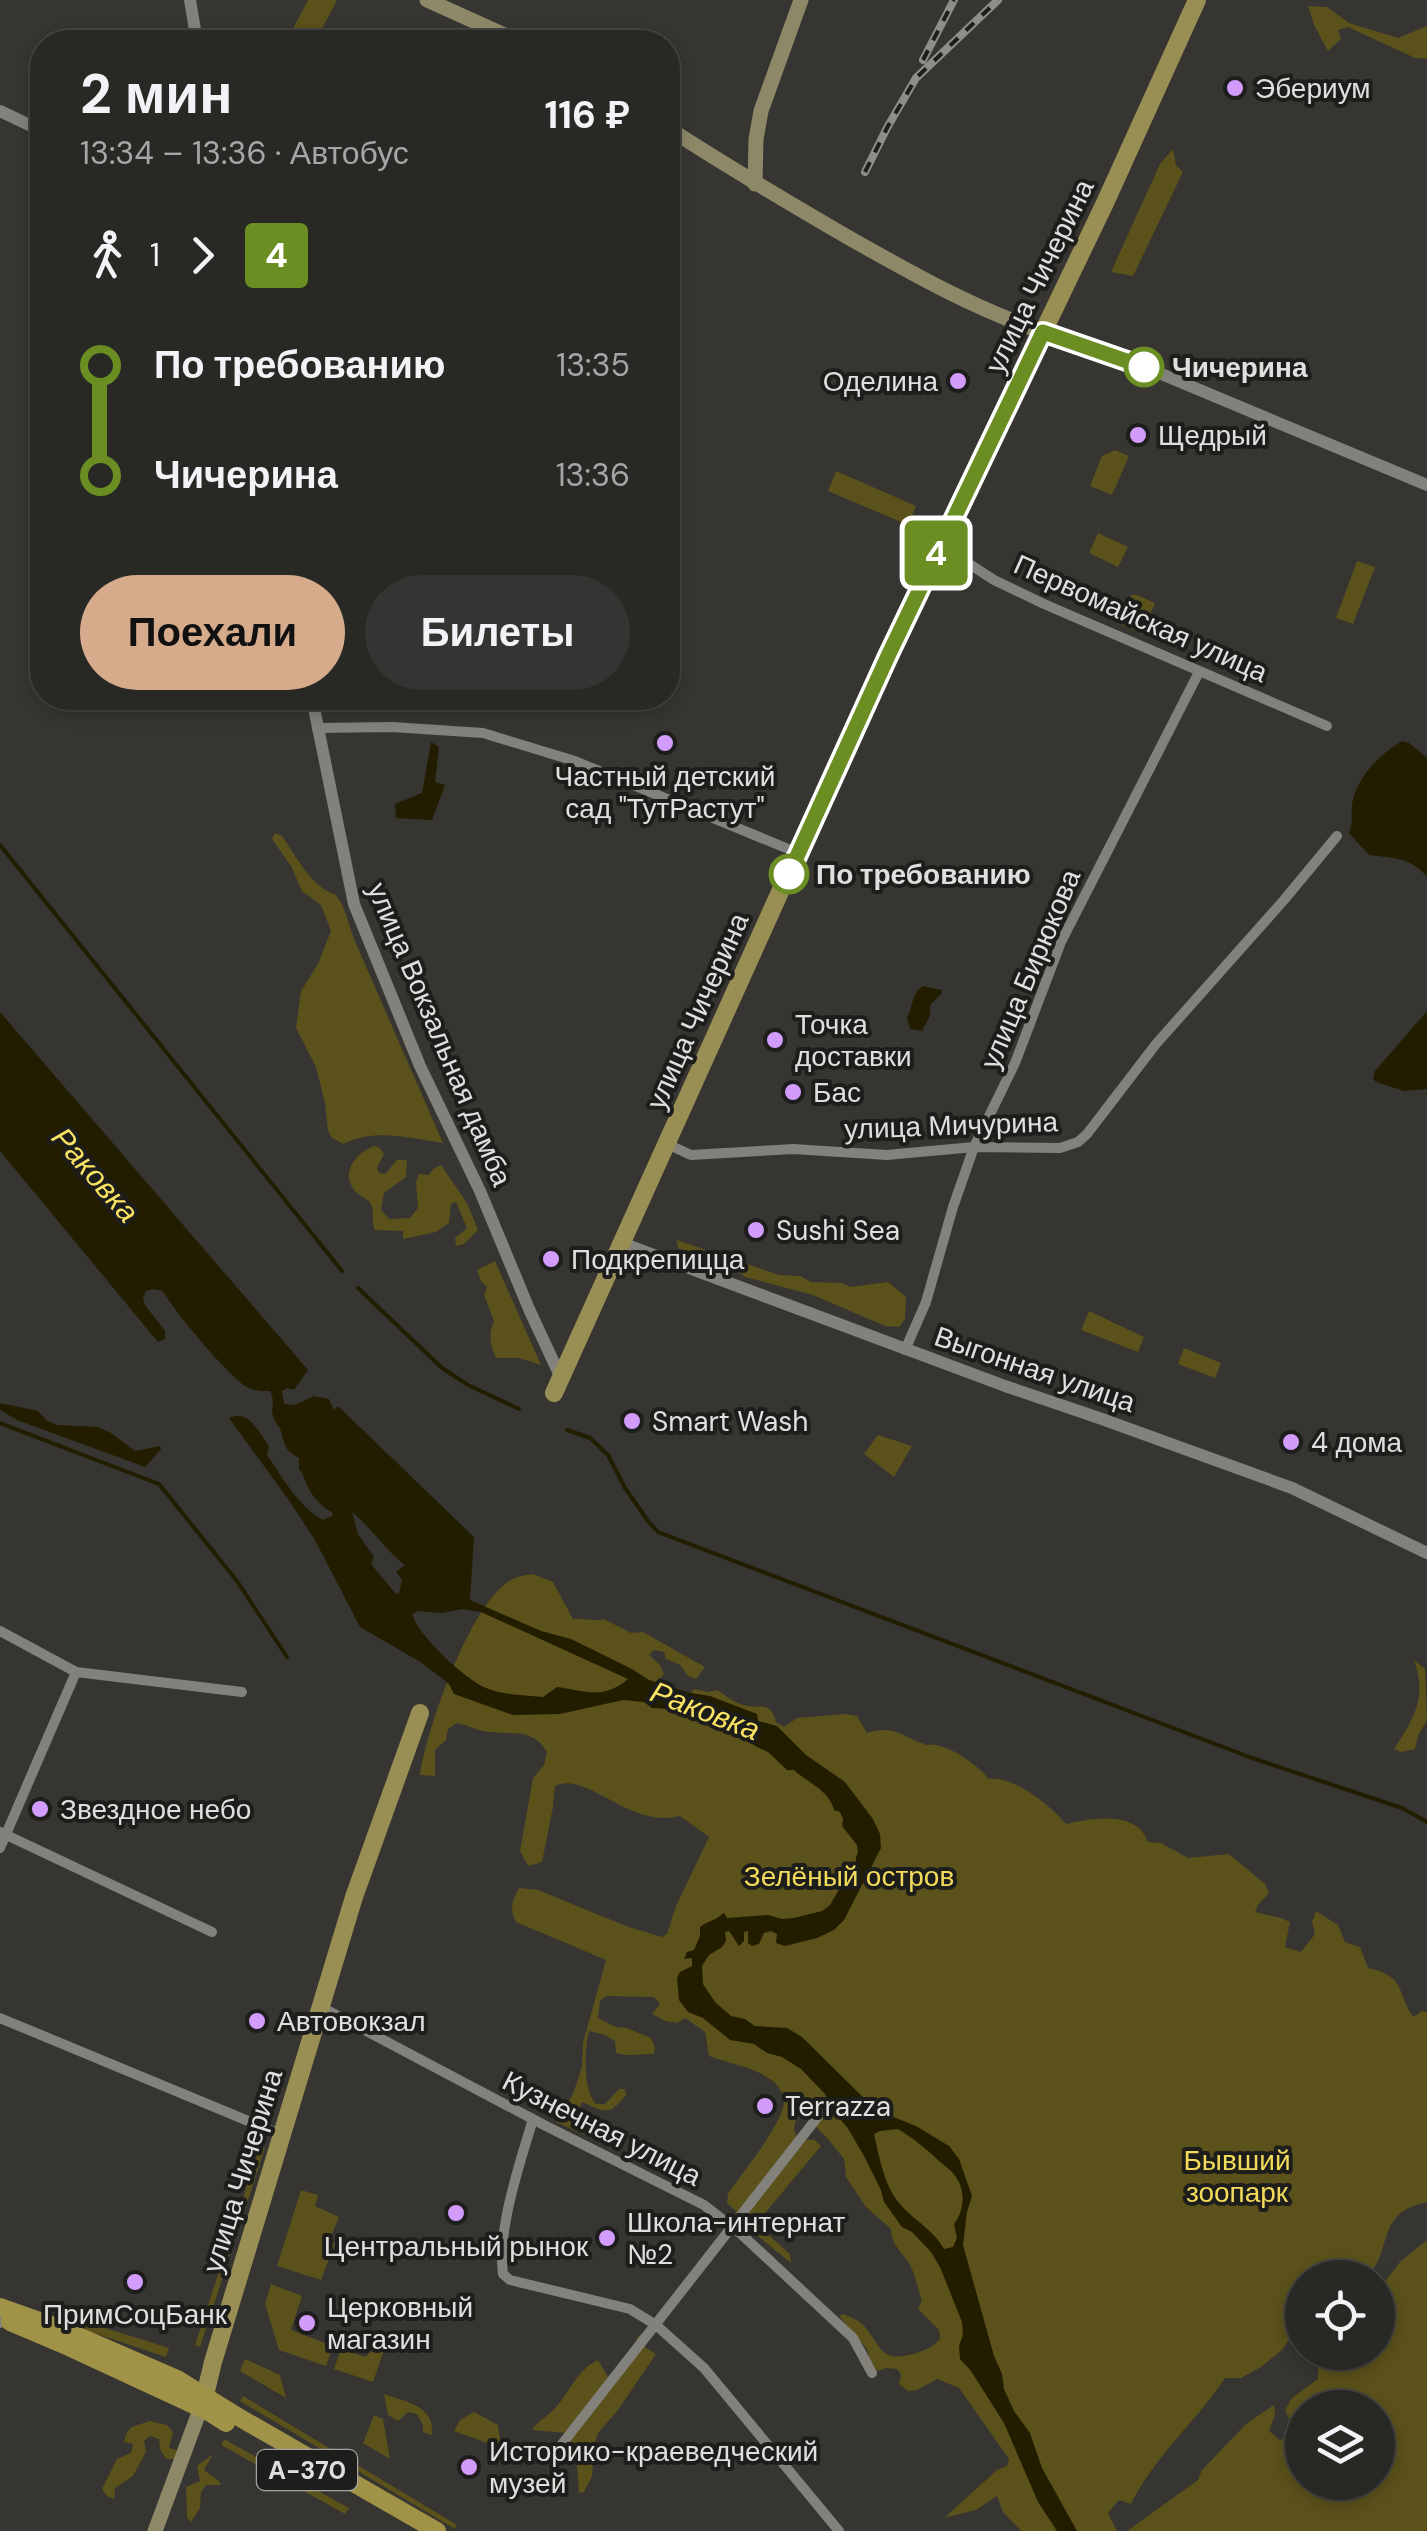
<!DOCTYPE html>
<html lang="ru">
<head>
<meta charset="utf-8">
<style>
	:root { --surface:#282825; --page:#343432; --text:#f1f3f6; --muted:#a5a6a7; --line:#444442; --accent:#d6ab8b }
	body { margin:0; font-family:"DM Sans",sans-serif; background:var(--page); color:var(--text); height:100vh; display:flex; flex-direction:column; font-size:38px; white-space:nowrap }
	* { box-sizing:border-box; margin:0 }
	p { font-size:32px; color:var(--muted) }
	.icon { flex:none; width:55px; height:55px; fill:none; stroke:currentColor; stroke-width:2; stroke-linecap:round; stroke-linejoin:round }
	.map { position:relative; flex:1; overflow:hidden }
	.side { position:absolute; left:30px; top:30px; width:650px; height:680px; display:flex; flex-direction:column; background:var(--surface); border-radius:40px; box-shadow:0 5px 15px #0003,0 0 0 2px var(--line) }
	.side>* { flex:none }
	.badge { padding:0 20px; border-radius:8px; font-size:35px; line-height:65px }
	.fabs { position:absolute; left:1285px; top:2260px; display:grid; gap:20px }
	.fabs a { display:grid; place-items:center; width:110px; height:110px; border-radius:50%; background:var(--surface); box-shadow:0 5px 15px #0003,0 0 0 2px var(--line); font-size:50px }
	.map>.badge { position:absolute; translate:-50% -50%; box-shadow:0 0 0 5px #fff }
	.legs { display:flex; align-items:center; gap:15px; height:110px; padding:0 50px; font-size:32px }
	.legs p { margin-inline-start:auto }
	.overview { display:flex; align-items:center; justify-content:space-between; height:170px; padding:0 50px }
	h1 { font-size:55px; font-weight:700; line-height:75px }
	.primary-button { display:flex; gap:20px; margin-top:auto; padding:20px 50px }
	.primary-button a { flex:1; height:115px; border-radius:60px; background:var(--accent); color:#111; font-size:40px; font-weight:700; line-height:115px; text-align:center }
	.primary-button a+a { background:var(--page); color:var(--text) }
	ul { padding:0 50px; list-style:none }
	li { display:flex; align-items:center; gap:35px; height:110px; font-size:38px }
	li i { display:grid; place-items:center; width:15px; height:100%; margin:0 12px; background:currentColor }
	li i::after { content:''; width:25px; height:25px; margin:-12px; border:8px solid; border-radius:50%; background:var(--surface) }
	li p { margin-inline-start:auto }
	li:first-child i { background:linear-gradient(#0000 50%,currentColor 0) }
	li:last-child i { background:linear-gradient(currentColor 50%,#0000 0) }
	.map>svg:first-child { display:block }
	.green { fill:#5a511b }
	.water { fill:#231d00; fill-rule:evenodd }
	.lines { fill:none; stroke-linecap:round; stroke-linejoin:round }
	.stream { stroke:#231d00; stroke-width:4 }
	.minor { stroke:#82817c; stroke-width:10 }
	.tertiary { stroke:#82817c; stroke-width:12 }
	.secondary { stroke:#8d8868; stroke-width:15 }
	.primary { stroke:#998e53; stroke-width:18 }
	.trunk { stroke:#a09246; stroke-width:18 }
	.rail-casing { stroke:#8e8d8a; stroke-width:8 }
	.rail { stroke:#1d1d1b; stroke-width:4; stroke-dasharray:11; stroke-linecap:butt }
	.line-1-casing { stroke:#fff; stroke-width:22 }
	.line-1 { stroke:#6b8e23; stroke-width:15 }
	.poi-dot { fill:#d29cfd; stroke:#1d1d1b; stroke-width:4 }
	.stop-1-dot { fill:#fff; stroke:#6b8e23; stroke-width:5 }
	.labels { text-anchor:middle; stroke-width:8; stroke-linejoin:round; paint-order:stroke }
	.shield { fill:#1d1d1b; stroke:#a6a5a3; stroke-width:2.5 }
	.shield-label { font-size:25px; font-weight:bold; fill:#e0dfdd }
	.poi-label { font-size:28px; fill:#e0dfdd; stroke:#1d1d1b; text-anchor:start }
	.street-label { font-size:28px; fill:#e0dfdd; stroke:#1d1d1b }
	.stop-label { font-size:28px; font-weight:bold; fill:#e0dfdd; stroke:#1d1d1b; text-anchor:start }
	.park-label { font-size:28px; fill:#f2db5a; stroke:#1d1d1b }
	.water-label { font-size:30px; font-style:italic; fill:#fae362; stroke:#1d1d1b }
</style>
</head>
<body>
<div class="map">
<svg width="1427" height="2531" viewBox="0 0 1427 2531">
	<rect width="100%" height="100%" fill="#363531"/>
	<!-- green -->
	<path class="green" d="M308 0H337L315 42H286Z
		M1308 6 1327 7 1349 23 1398 38 1427 26V59L1415 58 1348 27 1338 30 1341 39 1328 51 1314 25Z
		M1173 149 1176 165 1183 172 1133 276 1111 272 1160 164Z
		M1115 450 1129 456 1112 495 1090 486 1102 456Z
		M836 471 916 506 908 525 828 491Z
		M1098 533 1128 547 1118 567 1089 553Z
		M1357 561 1375 567 1353 624 1336 618Z
		M1131 595H1137L1155 603 1142 634 1117 623Z
		M275 833 282 836C297 857 311 887 336 895L343 906 354 939 443 1143C408 1138 376 1128 343 1144L332 1138 328 1131 325 1103 316 1067 296 1028 301 991 318 964 331 931 321 905 302 891 291 866 272 839Z
		M374 1146 380 1148 384 1154 377 1168 379 1173 385 1174 397 1160H407L406 1177 384 1193 381 1210 389 1219 410 1218 418 1208 416 1182 419 1174 429 1175 433 1169 441 1165 467 1203 478 1230 464 1244 456 1246 455 1238 467 1228 456 1202 451 1204 449 1223 436 1232 403 1239V1231L375 1230C371 1222 374 1214 372 1206 369 1198 359 1197 354 1190 340 1172 357 1152 374 1146Z
		M677 1240 779 1275 800 1276 811 1282 842 1283 850 1287 888 1282 906 1297 905 1319 899 1327 885 1326 813 1295 745 1277 734 1269 678 1248Z
		M495 1261 541 1365 519 1358H496C490 1343 488 1335 494 1321L484 1295 487 1287 481 1281 477 1270Z
		M1089 1311 1144 1337 1138 1352 1081 1330Z
		M1184 1348 1221 1363 1215 1378 1178 1364Z
		M878 1435 912 1446 894 1477 864 1454Z
		M533 1574 553 1582 573 1619C583 1618 595 1622 604 1619L631 1633 643 1632 705 1667 696 1679 688 1676 680 1665 666 1659 664 1652 654 1650 649 1655 660 1665 664 1674 657 1682 691 1693 694 1689 708 1692 717 1690C724 1694 732 1701 740 1704 758 1711 770 1698 776 1722L784 1727 797 1718 845 1714 857 1716 867 1733C897 1724 902 1738 927 1745 929 1745 932 1744 935 1745 954 1748 976 1764 989 1779 1013 1775 1051 1806 1066 1824 1092 1818 1137 1810 1148 1842L1161 1843 1188 1858 1229 1854 1265 1884 1269 1893 1258 1905 1255 1912 1281 1918 1290 1922 1285 1947 1301 1952 1315 1934 1312 1922 1316 1911 1338 1925 1345 1942 1360 1947 1368 1968C1406 1976 1396 1991 1413 2017L1422 2011 1427 2012V2202C1420 2204 1411 2206 1405 2210 1379 2225 1388 2264 1365 2275 1352 2282 1318 2277 1302 2278V2321L1282 2350 1261 2367 1241 2378H1225C1196 2422 1154 2457 1131 2504L1119 2500 1108 2513 1117 2531H1021L1003 2512 997 2496 976 2510 944 2518 997 2470 1007 2466 1009 2459 959 2388 937 2379 917 2390 908 2391 899 2384 901 2374 897 2369 886 2368 878 2371 870 2361 867 2349 839 2316 844 2314C850 2317 859 2320 864 2326 882 2346 879 2363 913 2354 924 2351 933 2347 940 2339L939 2330 918 2309 922 2301C918 2290 916 2277 911 2267 904 2252 891 2247 891 2229L866 2207 846 2177 844 2159 828 2139 807 2118H796L794 2129 798 2139 815 2140 821 2146 756 2224 790 2254 791 2263 733 2216 737 2212 727 2203 728 2194C741 2174 788 2119 784 2097 784 2095 777 2085 776 2084 760 2068 730 2064 709 2056L705 2032 685 2018 677 2023 665 2021 652 2014 660 2004 654 1997 606 1996 600 2001 598 2018 616 2027 627 2028 651 2038 655 2047 654 2054 626 2055 616 2053 615 2041 605 2035 589 2031C584 2049 583 2091 596 2104H605L619 2089H625L626 2095C608 2118 604 2111 582 2102L577 2114 594 2122 598 2133 596 2140 556 2122 573 2094 582 2067 583 2043 606 1960 516 1922C509 1909 512 1901 519 1888L538 1890 626 1926 662 1937 667 1934 676 1906 709 1837 680 1816C628 1829 587 1770 555 1786L553 1807 542 1862 528 1866 520 1851 533 1778 544 1765 547 1752C533 1728 513 1735 489 1732 478 1731 468 1725 457 1723L448 1729 446 1740 435 1750V1776L420 1775C427 1728 470 1603 511 1580 517 1576 526 1575 533 1574Z
		M1414 1660 1425 1669 1427 1720 1418 1736 1415 1749 1401 1752 1394 1749C1415 1717 1427 1697 1414 1660Z
		M260 2146 265 2148 200 2347 195 2345Z
		M301 2190 318 2195 315 2206 339 2217 329 2241 335 2244 321 2280 277 2266Z
		M1427 2240V2531H1127L1198 2480 1202 2470 1246 2424 1274 2405 1275 2415 1269 2431 1280 2440 1292 2435 1302 2427V2482H1378V2408H1302V2420L1289 2419 1285 2410 1292 2398 1318 2379V2354L1320 2353 1378 2352V2291L1400 2262Z
		M271 2284 302 2296 291 2330 333 2346 326 2366 279 2350 265 2304Z
		M86 2322 169 2348 166 2357 85 2330Z
		M642 2334 644 2335 645 2347 656 2354 618 2410 598 2433 594 2446 592 2476 584 2492 579 2493 577 2464 562 2453 572 2438 566 2433 532 2430C537 2422 542 2420 549 2414 568 2398 575 2370 598 2360L608 2377H621L635 2348 637 2337Z
		M384 2339 395 2343 383 2353 373 2382 334 2369 341 2349 365 2357Z
		M245 2359 280 2375 286 2398 240 2371Z
		M384 2394C407 2402 435 2406 432 2435L423 2432V2425L417 2414 408 2412 398 2421 388 2415Z
		M243 2396 457 2525 455 2529 240 2401Z
		M474 2412 498 2425 500 2440 498 2447 454 2431 460 2420Z
		M374 2415 383 2419 390 2459 363 2443Z
		M149 2421 167 2425 173 2432 169 2448 178 2450 174 2459H166L160 2449 159 2439 150 2436 144 2441 146 2452 133 2476 115 2488 114 2499 107 2496 102 2489 117 2459 131 2453 133 2444 124 2442C129 2422 134 2428 149 2421Z
		M224 2439 349 2508 345 2514 221 2445Z
		M213 2454 204 2470 219 2481 221 2485H206L201 2492 200 2508 191 2522 187 2518 186 2487 200 2481 197 2466Z"/>
	<!-- water -->
	<path class="water" d="M1402 741 1409 743 1427 758V877C1411 857 1393 858 1369 855L1349 833C1354 821 1350 811 1353 799 1360 774 1380 754 1402 741Z
		M431 742 439 747 435 782 445 785 432 820 396 818 395 804 422 793Z
		M923 986 942 990V993L930 1005V1016L922 1031 910 1029 907 1018C913 1006 912 993 923 986Z
		M1427 1011V1089L1404 1091 1376 1082 1373 1078 1375 1071Z
		M0 1012 308 1370 294 1390 288 1388 282 1391 284 1404 295 1405 314 1396 329 1399 334 1410 338 1406 474 1537 470 1600 541 1631 571 1639 632 1669 649 1680 691 1693 710 1696 757 1714 758 1721 777 1726 806 1755 845 1782 873 1819 880 1834 881 1848 844 1920 834 1930 817 1938 785 1946 776 1943 777 1934 771 1931 764 1933 759 1944 752 1946 748 1943V1931L744 1932V1941L739 1946 729 1931 725 1932 726 1941 722 1947 709 1955 702 1966 703 1984 715 2002 731 2016 745 2019 755 2026 787 2028 802 2037 876 2110 916 2126 949 2146 959 2159 972 2196 967 2212 963 2245 994 2356 1002 2374 1004 2389 1014 2411 1030 2433 1042 2468 1077 2531H1057L1038 2502 1004 2423 971 2371 960 2359 959 2346 963 2335 962 2322 940 2267 931 2252 912 2232 902 2227 884 2202 881 2190 864 2156 847 2127 833 2111 825 2094 801 2069 782 2057 767 2053 754 2044 730 2040 703 2018 688 2012 679 2000 677 1978 680 1972 692 1966V1958L684 1959 687 1952 694 1950 700 1936V1927C708 1921 716 1920 724 1913L727 1918 768 1915 782 1919 794 1918 822 1911 830 1905 850 1870 856 1867V1857L858 1853 857 1845 842 1826 843 1819 840 1812 834 1810C829 1790 808 1783 794 1770H787L768 1752 755 1746 747 1739 749 1730C744 1727 738 1727 733 1725 717 1721 711 1715 693 1714L685 1708 672 1705 670 1709 652 1708 644 1702 623 1700 560 1714 513 1715 454 1694 449 1684 422 1663 360 1627 315 1540 288 1499 229 1418C250 1409 258 1432 269 1446L267 1455C283 1478 298 1506 323 1520L332 1516 333 1513C321 1507 311 1495 306 1483 304 1478 303 1473 299 1469V1458C284 1449 285 1446 281 1431 280 1426 274 1422 273 1416 270 1406 276 1403 270 1391 262 1391 255 1391 247 1387 230 1378 172 1309 163 1291L153 1289 146 1291 143 1298 145 1305 165 1331V1339L158 1342 0 1151ZM352 1512C371 1527 385 1550 405 1565L396 1572 402 1580 399 1593 396 1594 371 1564 374 1557 358 1534ZM462 1609 481 1612 628 1679C603 1700 587 1691 557 1687L543 1697C524 1695 503 1695 486 1688 465 1679 418 1636 412 1614L418 1611 442 1613ZM898 2129C913 2138 925 2148 938 2160 942 2164 947 2167 951 2171 966 2186 966 2208 954 2224L957 2238 953 2247 944 2249C933 2229 913 2220 899 2203 884 2185 879 2156 874 2134L880 2131Z
		M0 1403 38 1411 47 1421 57 1425 97 1427 111 1433 135 1451 160 1446 161 1449 145 1467 17 1420 0 1410Z"/>
	<g class="lines">
		<!-- stream -->
		<path class="stream" d="M0 845 342 1271
			M358 1288 442 1368 468 1385 519 1409
			M0 1423 159 1484 237 1581 287 1657
			M567 1430 590 1438 608 1455 625 1488 648 1521 658 1532 1252 1758 1402 1808 1427 1822"/>
		<!-- minor -->
		<path class="minor" d="M38 508 42 502
			M940 545 994 580 1044 604 1327 726
			M317 728 392 727 483 733 575 761 798 853
			M667 1144 691 1155 793 1149 887 1155 974 1147 1060 1148 1078 1142 1087 1134 1156 1044 1284 900 1337 836
			M905 1350 926 1302 953 1207 974 1147 1015 1063 1061 942 1199 672
			M0 1631 76 1672 242 1692
			M0 1832 212 1932
			M0 1848 76 1672
			M321 2007 544 2125 704 2205 740 2233 853 2338 872 2373
			M0 2018 282 2135
			M533 2119C520 2163 497 2229 503 2274L510 2280 630 2309 656 2325 704 2368 839 2531
			M0 2323 2 2319
			M555 2453 820 2114"/>
		<!-- tertiary -->
		<path class="tertiary" d="M190 0 197 42
			M0 111 42 131
			M1043 332 1147 368 1427 485
			M312 698 354 904 420 1066 480 1191 529 1309 561 1378
			M622 1243 1005 1386 1102 1419 1292 1488 1427 1553"/>
		<!-- secondary -->
		<path class="secondary" d="M427 0 520 42
			M668 128C728 167 789 203 851 239 913 274 975 309 1043 332
			M755 184 756 139 761 111 801 0
			M155 2531 204 2399"/>
		<!-- primary -->
		<path class="primary" d="M554 1393 867 699 1105 203 1197 0
			M205 2395 213 2362 354 1897 420 1713"/>
		<!-- trunk -->
		<path class="trunk" d="M0 2307 62 2329 177 2379 235 2415 437 2531
			M10 2322 69 2347 207 2411 226 2423"/>
		<defs>
			<path id="rail" d="M923 60 954 0
				M865 172 888 126 916 78 998 0"/>
		</defs>
		<!-- rail casing -->
		<use href="#rail" class="rail-casing"/>
		<!-- rail -->
		<use href="#rail" class="rail"/>
	</g>
	<g class="lines">
		<defs>
			<path id="line-1" d="M789 874 888 656 1043 332 1144 367"/>
		</defs>
		<!-- line-1 casing -->
		<use href="#line-1" class="line-1-casing"/>
		<!-- line-1 -->
		<use href="#line-1" class="line-1"/>
	</g>
	<!-- markers -->
	<g class="poi-dot">
		<circle cx="1235" cy="88" r="10"/>
		<circle cx="958" cy="381" r="10"/>
		<circle cx="1138" cy="435" r="10"/>
		<circle cx="665" cy="743" r="10"/>
		<circle cx="775" cy="1040" r="10"/>
		<circle cx="793" cy="1092" r="10"/>
		<circle cx="756" cy="1230" r="10"/>
		<circle cx="551" cy="1259" r="10"/>
		<circle cx="632" cy="1421" r="10"/>
		<circle cx="1291" cy="1442" r="10"/>
		<circle cx="40" cy="1809" r="10"/>
		<circle cx="257" cy="2021" r="10"/>
		<circle cx="765" cy="2106" r="10"/>
		<circle cx="456" cy="2213" r="10"/>
		<circle cx="607" cy="2238" r="10"/>
		<circle cx="135" cy="2282" r="10"/>
		<circle cx="307" cy="2323" r="10"/>
		<circle cx="469" cy="2467" r="10"/>
	</g>
	<g class="stop-1-dot">
		<circle cx="1144" cy="367" r="18"/>
		<circle cx="789" cy="874" r="18"/>
	</g>
	<g class="labels">
		<!-- shield labels -->
		<rect class="shield" x="257" y="2450" width="100" height="40" rx="8"/>
		<g class="shield-label">
			<text x="307" y="2479">А-370</text>
		</g>
		<!-- poi labels -->
		<g class="poi-label">
			<text x="1255" y="98">Эбериум</text>
			<text x="938" y="391" text-anchor="end">Оделина</text>
			<text x="1158" y="445">Щедрый</text>
			<text x="665" y="786" text-anchor="middle">Частный детский<tspan x="665" dy="32">сад "ТутРастут"</tspan></text>
			<text x="795" y="1034">Точка<tspan x="795" dy="32">доставки</tspan></text>
			<text x="813" y="1102">Бас</text>
			<text x="776" y="1240">Sushi Sea</text>
			<text x="571" y="1269">Подкрепицца</text>
			<text x="652" y="1431">Smart Wash</text>
			<text x="1311" y="1452">4 дома</text>
			<text x="60" y="1819">Звездное небо</text>
			<text x="277" y="2031">Автовокзал</text>
			<text x="785" y="2116">Terrazza</text>
			<text x="627" y="2232">Школа-интернат<tspan x="627" dy="32">№2</tspan></text>
			<text x="456" y="2256" text-anchor="middle">Центральный рынок</text>
			<text x="327" y="2317">Церковный<tspan x="327" dy="32">магазин</tspan></text>
			<text x="135" y="2324" text-anchor="middle">ПримСоцБанк</text>
			<text x="489" y="2461">Историко-краеведческий<tspan x="489" dy="32">музей</tspan></text>
		</g>
		<!-- street labels -->
		<g class="street-label">
			<text transform="translate(1039 276) rotate(-64)" y="10">улица Чичерина</text>
			<text transform="translate(1141 618) rotate(24)" y="10">Первомайская улица</text>
			<text transform="translate(1030 969) rotate(-67)" y="10">улица Бирюкова</text>
			<text transform="translate(697 1011) rotate(-66)" y="10">улица Чичерина</text>
			<text transform="translate(440 1034) rotate(67)" y="10">улица Вокзальная дамба</text>
			<text transform="translate(951 1125) rotate(-2)" y="10">улица Мичурина</text>
			<text transform="translate(1035 1369) rotate(19)" y="10">Выгонная улица</text>
			<text transform="translate(602 2128) rotate(27)" y="10">Кузнечная улица</text>
			<text transform="translate(242 2171) rotate(-73)" y="10">улица Чичерина</text>
		</g>
		<!-- stop labels -->
		<g class="stop-label">
			<text x="1172" y="377">Чичерина</text>
			<text x="816" y="884">По требованию</text>
		</g>
		<!-- park labels -->
		<g class="park-label">
			<text x="849" y="1886">Зелёный остров</text>
			<text x="1237" y="2170">Бывший<tspan x="1237" dy="32">зоопарк</tspan></text>
		</g>
		<!-- water labels -->
		<g class="water-label">
			<text transform="translate(95 1175) rotate(49)" y="10">Раковка</text>
			<text transform="translate(705 1711) rotate(21)" y="10">Раковка</text>
		</g>
	</g>
</svg>
<div class="fabs">
<a><svg class="icon" aria-label="locate" viewBox="0 0 24 24"><circle cx="12" cy="12" r="6"/><path d="M12 2v4M12 18v4M2 12h4M18 12h4"/></svg></a>
<a><svg class="icon" aria-label="layers" viewBox="0 0 24 24"><path d="M12 4l9 5-9 5-9-5zM3 14l9 5 9-5"/></svg></a>
</div>
<b class="badge" style="left:936px;top:553px;background:#6b8e23;color:#fff">4</b>
<section class="side">
<div class="overview"><div><h1>2 мин</h1><p>13:34 – 13:36 · Автобус</p></div><b>116 ₽</b></div>
<div class="legs"><svg class="icon" aria-label="walk" viewBox="0 0 24 24"><circle cx="13" cy="4" r="2"/><path d="M13 8l-2 6 4 7M11 14l-3 7M7 12l3-4h3l4 4"/></svg>1<svg class="icon" aria-label="forward" viewBox="0 0 24 24"><path d="M9 5l7 7-7 7"/></svg><b class="badge" style="background:#6b8e23;color:#fff">4</b></div>
<ul>
<li><i style="color:#6b8e23"></i><b>По требованию</b><p>13:35</p></li>
<li><i style="color:#6b8e23"></i><b>Чичерина</b><p>13:36</p></li>
</ul>
<div class="primary-button"><a>Поехали</a><a>Билеты</a></div>
</section>
</div>
</body>
</html>
